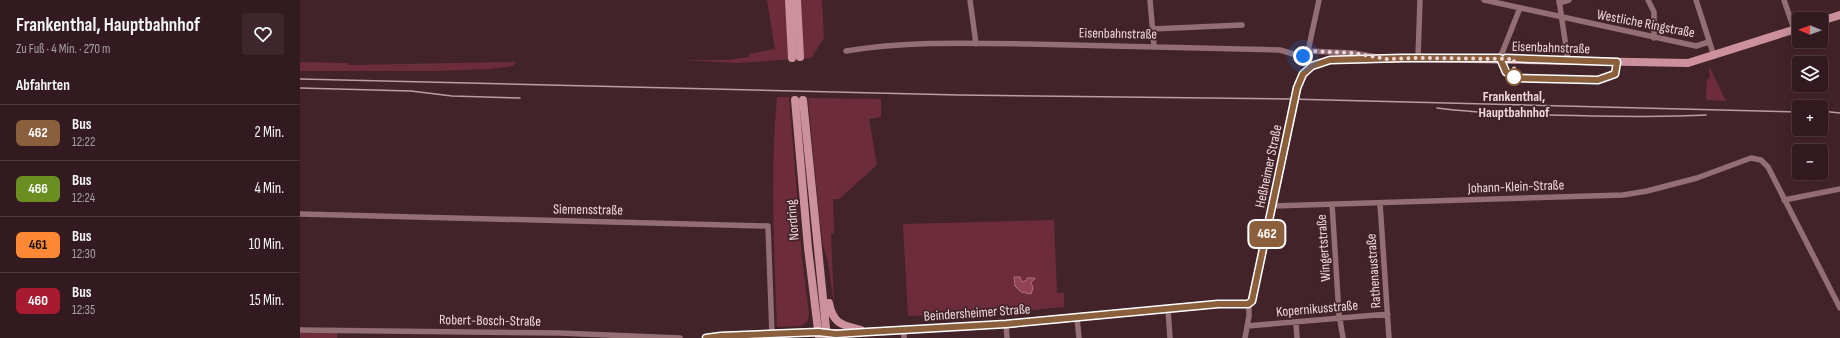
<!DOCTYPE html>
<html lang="de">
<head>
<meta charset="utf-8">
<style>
	:root { --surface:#321a20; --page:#3d272d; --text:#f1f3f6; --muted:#a8a1a5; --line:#4d383e }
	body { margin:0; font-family:"Sofia Sans Condensed",sans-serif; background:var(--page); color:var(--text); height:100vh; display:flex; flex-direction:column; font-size:15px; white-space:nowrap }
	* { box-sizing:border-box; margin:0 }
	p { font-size:13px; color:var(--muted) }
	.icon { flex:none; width:22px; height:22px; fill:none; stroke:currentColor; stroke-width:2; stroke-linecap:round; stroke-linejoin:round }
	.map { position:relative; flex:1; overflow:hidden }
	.details { display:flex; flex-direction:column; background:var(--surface); width:300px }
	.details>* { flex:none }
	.badge { padding:0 8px; border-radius:6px; font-size:14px; line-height:26px }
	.needle { width:26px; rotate:271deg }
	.fabs { position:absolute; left:1492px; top:12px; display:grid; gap:8px }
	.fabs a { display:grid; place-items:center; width:36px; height:36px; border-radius:4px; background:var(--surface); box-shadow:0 4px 16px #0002,0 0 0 1px var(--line); font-size:20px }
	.you { position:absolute; width:20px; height:20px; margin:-10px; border:3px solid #fff; border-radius:50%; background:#1a73e8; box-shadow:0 0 0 6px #1a73e833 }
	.map>.badge { position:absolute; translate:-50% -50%; box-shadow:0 0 0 2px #fff }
	h2 { padding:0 16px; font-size:15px; line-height:36px }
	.round { display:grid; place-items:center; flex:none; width:42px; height:42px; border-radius:4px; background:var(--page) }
	.overview { display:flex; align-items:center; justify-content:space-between; height:68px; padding:0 16px }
	h1 { font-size:19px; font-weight:700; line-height:30px }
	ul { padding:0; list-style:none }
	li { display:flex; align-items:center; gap:12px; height:56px; padding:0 16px; border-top:1px solid var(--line) }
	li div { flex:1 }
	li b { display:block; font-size:15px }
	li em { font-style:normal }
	li .badge { min-width:44px; font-weight:700; text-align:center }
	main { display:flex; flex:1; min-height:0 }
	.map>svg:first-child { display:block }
	.green { fill:#6d2c3b }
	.water { fill:#914355; stroke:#ad707e }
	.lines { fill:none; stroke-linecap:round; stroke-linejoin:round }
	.street { stroke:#936e74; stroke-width:5.5 }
	.secondary { stroke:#cc919c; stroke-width:8 }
	.rail { stroke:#b89fa3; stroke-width:1.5 }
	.line-casing { stroke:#fff; stroke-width:9 }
	.line { stroke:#8b5e3c; stroke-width:6 }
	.walk { stroke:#efd9dc; stroke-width:4; stroke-dasharray:0 7.2 }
	.stop-dot { fill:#fff; stroke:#8b5e3c; stroke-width:2 }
	.labels { text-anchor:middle; stroke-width:3.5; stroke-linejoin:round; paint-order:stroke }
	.street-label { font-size:14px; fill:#efd9dc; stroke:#43232a }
	.stop-label { font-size:14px; font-weight:bold; fill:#efd9dc; stroke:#43232a }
</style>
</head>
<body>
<main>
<section class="details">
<div class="overview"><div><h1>Frankenthal, Hauptbahnhof</h1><p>Zu Fuß · 4 Min. · 270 m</p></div><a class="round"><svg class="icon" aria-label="heart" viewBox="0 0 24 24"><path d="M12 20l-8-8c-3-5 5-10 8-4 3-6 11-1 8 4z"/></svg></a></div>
<h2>Abfahrten</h2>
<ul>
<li><span class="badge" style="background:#8b5e3c;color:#fff">462</span><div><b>Bus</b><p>12:22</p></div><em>2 Min.</em></li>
<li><span class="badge" style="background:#6b8e23;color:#fff">466</span><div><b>Bus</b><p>12:24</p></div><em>4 Min.</em></li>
<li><span class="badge" style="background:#ff8834;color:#111">461</span><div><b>Bus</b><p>12:30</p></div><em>10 Min.</em></li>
<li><span class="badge" style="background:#a81a30;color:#fff">460</span><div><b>Bus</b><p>12:35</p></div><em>15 Min.</em></li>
</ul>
</section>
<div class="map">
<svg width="1540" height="338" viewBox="0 0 1540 338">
	<rect width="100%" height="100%" fill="#43232a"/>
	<!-- green -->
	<path class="green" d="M467 0H522L524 38 511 58 436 63 384 60H428L449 57V54L475 49Z
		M0 62 48 63 50 65 216 62 213 66 190 69 136 71H0Z
		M1410 68 1426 101 1407 100 1406 98 1407 80 1410 77 1409 69Z
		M477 97H489L502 257 509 315 507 322 501 326 477 327C474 250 470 173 477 97Z
		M508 98 581 99V117L569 119 577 165 539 199H533L534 233 531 234 534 305 528 262 523 245 519 214Z
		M754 220 757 293H764V307L711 312 608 316 603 224Z
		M0 331 37 332V338H0Z"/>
	<!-- water -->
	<path class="water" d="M714 277H720L722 282 727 280V278H735V279L731 282 733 288 731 294 721 292 715 286Z"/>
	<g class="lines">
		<!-- street -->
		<path class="street" d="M670 0 676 44
			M850 0 854 46
			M1184 0 1396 46 1409 42
			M1259 0 1268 60
			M1348 0 1354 12V38
			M1396 0 1414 56
			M1484 0 1494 29
			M1259 3 1269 0
			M852 29 942 25
			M546 51C606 41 668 43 729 44 813 46 897 48 980 50L1000 56 1005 55 1008 51
			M1008 51 1053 53 1077 57
			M1008 51 1019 0
			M1118 58 1120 0
			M1200 58 1220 8
			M1484 200 1540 189
			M1080 203 1089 338
			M1032 204 1039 314 1043 338
			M973 206 1323 195 1347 191 1397 178 1451 158 1461 160 1468 167 1540 308
			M0 214 468 226 472 334
			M868 309 870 338
			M777 318 779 338
			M996 323 997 338
			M706 324 707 338
			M947 326 1088 314
			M604 329V338
			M0 330 260 333 380 338
			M945 338 949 316V304"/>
		<!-- secondary -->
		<path class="secondary" d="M489 0 492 58
			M497 0 500 57
			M1521 21 1540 15
			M495 100 508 248 519 338
			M503 100 527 338
			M529 303C533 324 542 325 561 330
			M407 338 421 336 518 332 536 333 567 332 706 324 918 304H949L952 301 998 85 1003 74 1011 66 1030 60 1118 58 1388 63 1499 28"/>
		<!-- rail -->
		<path class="rail" d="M0 79 659 95 989 99 1499 112
			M0 88 111 91 152 96 220 98
			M1137 108C1174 113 1211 114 1249 115 1301 116 1354 118 1406 115
			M1521 111 1540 113"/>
	</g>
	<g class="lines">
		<defs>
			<path id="line" d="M406 338 421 336 518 332 536 334 567 332 706 324 918 304H948L952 301 997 88 1003 74 1012 66 1030 60 1102 58H1200L1206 72 1217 78 1298 80 1315 74 1317 62 1206 58"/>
		</defs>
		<!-- line casing -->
		<use href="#line" class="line-casing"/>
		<!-- line -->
		<use href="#line" class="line"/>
		<!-- walk -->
		<path class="walk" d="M1003 56 1008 51 1053 53 1087 59 1118 58 1214 59V77"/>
	</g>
	<!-- markers -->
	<circle class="stop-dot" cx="1214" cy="77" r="8"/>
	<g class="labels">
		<!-- street labels -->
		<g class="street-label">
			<text transform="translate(1346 23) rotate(11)" y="5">Westliche Ringstraße</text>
			<text transform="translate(818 33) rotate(1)" y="5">Eisenbahnstraße</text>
			<text transform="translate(1251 47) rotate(2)" y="5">Eisenbahnstraße</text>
			<text transform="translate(968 166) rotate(-78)" y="5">Heßheimer Straße</text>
			<text transform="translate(1216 186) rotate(-2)" y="5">Johann-Klein-Straße</text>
			<text transform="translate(288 209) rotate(1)" y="5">Siemensstraße</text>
			<text transform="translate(492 220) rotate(-95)" y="5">Nordring</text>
			<text transform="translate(1023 248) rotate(-94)" y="5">Wingertstraße</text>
			<text transform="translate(1073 271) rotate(-94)" y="5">Rathenaustraße</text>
			<text transform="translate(1017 308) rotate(-5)" y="5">Kopernikusstraße</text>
			<text transform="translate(677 312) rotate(-4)" y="5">Beindersheimer Straße</text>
			<text transform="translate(190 320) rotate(1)" y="5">Robert-Bosch-Straße</text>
		</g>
		<!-- stop labels -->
		<g class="stop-label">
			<text x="1214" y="101">Frankenthal,<tspan x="1214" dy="16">Hauptbahnhof</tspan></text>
		</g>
	</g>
</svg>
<div class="fabs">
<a><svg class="needle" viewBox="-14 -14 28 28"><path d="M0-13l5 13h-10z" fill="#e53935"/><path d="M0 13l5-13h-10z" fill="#a8a1a5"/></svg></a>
<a><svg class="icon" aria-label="layers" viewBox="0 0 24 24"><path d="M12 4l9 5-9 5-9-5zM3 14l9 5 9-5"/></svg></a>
<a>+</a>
<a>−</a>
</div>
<div class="you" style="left:1003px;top:56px"></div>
<b class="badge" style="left:967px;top:234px;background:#8b5e3c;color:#fff">462</b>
</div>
</main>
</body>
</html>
